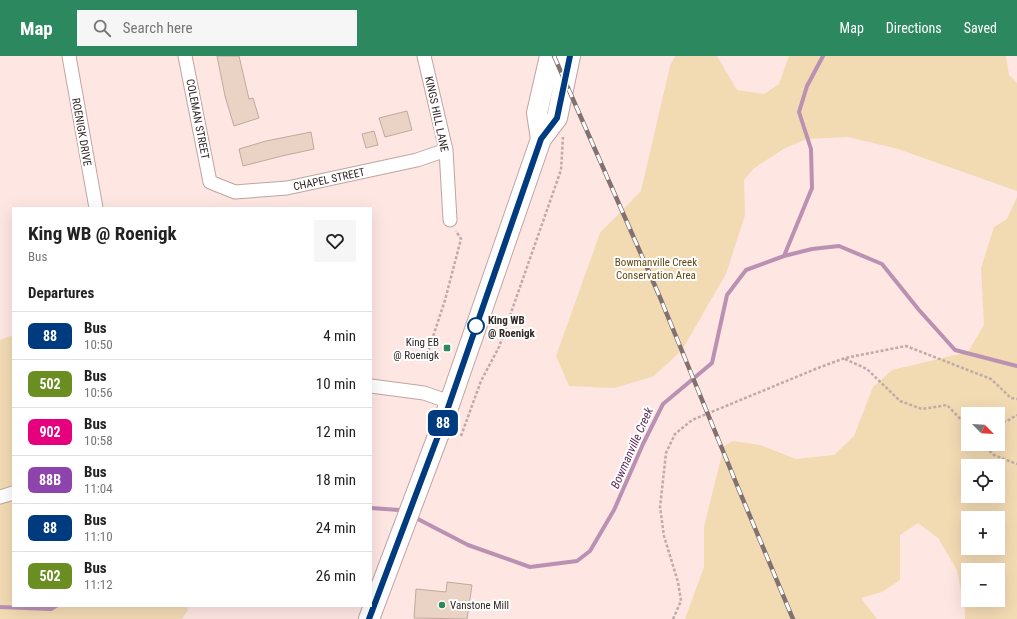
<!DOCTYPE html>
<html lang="en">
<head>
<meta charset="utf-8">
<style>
	:root { --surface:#fff; --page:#f6f6f6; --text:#222; --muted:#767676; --line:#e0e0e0; --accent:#2b885f }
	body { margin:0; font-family:"Roboto Condensed",sans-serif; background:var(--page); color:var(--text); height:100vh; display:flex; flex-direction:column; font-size:15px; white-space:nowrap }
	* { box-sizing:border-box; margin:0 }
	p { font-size:13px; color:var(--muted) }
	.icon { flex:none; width:22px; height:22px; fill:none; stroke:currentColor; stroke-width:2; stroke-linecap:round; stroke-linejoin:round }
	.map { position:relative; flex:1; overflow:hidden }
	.drawer { position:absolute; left:12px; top:151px; width:360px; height:400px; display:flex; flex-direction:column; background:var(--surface); border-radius:0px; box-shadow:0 4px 16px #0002 }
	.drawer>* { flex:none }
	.badge { padding:0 8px; border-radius:6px; font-size:14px; line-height:26px }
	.needle { width:26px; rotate:114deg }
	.buttons { position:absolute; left:961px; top:351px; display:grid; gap:8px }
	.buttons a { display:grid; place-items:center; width:44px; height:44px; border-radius:0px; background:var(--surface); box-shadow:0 4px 16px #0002; font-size:20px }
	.map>.badge { position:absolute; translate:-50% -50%; box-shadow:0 0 0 2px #fff }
	h2 { padding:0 16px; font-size:15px; line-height:36px }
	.round { display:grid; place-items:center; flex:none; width:42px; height:42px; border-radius:0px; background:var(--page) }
	.head { display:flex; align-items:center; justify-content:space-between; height:68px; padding:0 16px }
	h1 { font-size:19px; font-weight:700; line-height:30px }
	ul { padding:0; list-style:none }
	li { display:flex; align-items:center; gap:12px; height:48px; padding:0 16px; border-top:1px solid var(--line) }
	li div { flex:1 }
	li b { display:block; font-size:15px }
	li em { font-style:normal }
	li .badge { min-width:44px; font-weight:700; text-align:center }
	header { display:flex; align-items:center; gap:24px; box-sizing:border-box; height:56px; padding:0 20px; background:var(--accent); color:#fff }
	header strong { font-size:19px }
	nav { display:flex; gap:22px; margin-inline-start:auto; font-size:14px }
	.search { width:280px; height:36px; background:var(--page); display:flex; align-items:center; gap:10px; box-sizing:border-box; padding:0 14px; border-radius:0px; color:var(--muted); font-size:15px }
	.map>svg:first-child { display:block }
	.green { fill:#f2dab3; fill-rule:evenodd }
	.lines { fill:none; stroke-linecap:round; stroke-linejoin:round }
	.stream { stroke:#ba91b3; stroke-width:4 }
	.building { fill:#ead2c4; stroke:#c0aa9c }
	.minor-casing { stroke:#c0a4a1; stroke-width:15 }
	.primary-casing { stroke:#c0a4a1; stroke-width:22 }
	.path { stroke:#bfaba8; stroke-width:2.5; stroke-dasharray:3 2; stroke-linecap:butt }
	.minor { stroke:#fff; stroke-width:13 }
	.primary { stroke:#fff; stroke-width:20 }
	.rail-casing { stroke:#81726f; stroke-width:4.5 }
	.rail { stroke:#fff; stroke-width:3; stroke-dasharray:9; stroke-linecap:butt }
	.line-casing { stroke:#fff; stroke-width:9 }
	.line { stroke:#003b80; stroke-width:6 }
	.stop-dot { fill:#fff; stroke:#003b80; stroke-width:2 }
	.poi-dot { fill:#2b885f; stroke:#fff; stroke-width:1.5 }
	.labels { text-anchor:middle; stroke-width:4; stroke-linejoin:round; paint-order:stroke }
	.street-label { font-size:11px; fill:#312725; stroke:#fff }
	.park-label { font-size:11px; fill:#624711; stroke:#fff }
	.stop-label { font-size:11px; font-weight:bold; fill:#312725; stroke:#fff; text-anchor:start }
	.poi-label { font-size:11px; fill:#312725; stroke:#fff; text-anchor:end }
	.water-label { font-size:12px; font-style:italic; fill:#622f5b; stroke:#fff }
</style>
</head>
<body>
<header>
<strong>Map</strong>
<div class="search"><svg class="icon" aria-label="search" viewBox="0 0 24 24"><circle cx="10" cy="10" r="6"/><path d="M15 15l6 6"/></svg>Search here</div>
<nav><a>Map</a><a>Directions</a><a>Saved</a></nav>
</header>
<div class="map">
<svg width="1017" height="563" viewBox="0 0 1017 563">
	<rect width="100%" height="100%" fill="#fee6e3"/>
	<!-- green -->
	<path class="green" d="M675 0H717L737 34 764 38 779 28 789 0H1006L1009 19 1017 27V135L898 93 848 81 807 83 785 92 753 113 744 124 745 159 726 218 682 294 654 320 615 332 569 330 556 300 600 177 641 135 670 10Z
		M1017 141V563H965V555L957 514 938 482 918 467 900 479V524L882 536 861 542 877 563H685L704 511V471L724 390 733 385 760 389 796 403 834 399 854 380 873 331 892 314 968 296 984 269 981 212 994 171 1007 163ZM968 358H998V388H968ZM968 410H998V440H968ZM968 462H998V492H968ZM968 514H998V544H968Z
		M13 279V550H187L188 554 182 563H0V284Z"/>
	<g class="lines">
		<!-- stream -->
		<path class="stream" d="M784 200 812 132 811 93 799 56 807 30 823 0
			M371 452 399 454 404 456
			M414 461 468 489 530 511 577 505 590 495 614 454 643 388 663 348 712 307 727 239 746 214 784 200 812 193 839 190 882 208 919 254 955 294 1017 310
			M0 551 51 553 56 550"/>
	</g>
	<!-- building -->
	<path class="building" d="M217 0H239L249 43 253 42 259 62 234 70 225 40Z
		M407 55 412 74 385 81 379 62Z
		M374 75 378 89 366 92 362 78Z
		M311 76 314 93 282 100 243 110 239 93 266 85Z
		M447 526 472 529 467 563 414 562 416 533 446 536Z"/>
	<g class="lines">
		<defs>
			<path id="minor" d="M69 0 96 152
				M185 0 210 126 235 136 287 132 417 104 446 94
				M424 0 446 94 450 164
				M371 330 424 337 450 346
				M0 441 13 437"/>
			<path id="primary" d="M541 83 537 57 550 0
				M369 563 441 372 541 83 557 62 570 0"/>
		</defs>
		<!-- minor casing -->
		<use href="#minor" class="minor-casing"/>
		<!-- primary casing -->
		<use href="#primary" class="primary-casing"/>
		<!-- path -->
		<path class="path" d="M845 303 867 313 900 345 922 353 947 349 968 371
			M434 306 427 299 445 244 461 183 456 175
			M998 367 1007 365 1017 359
			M461 380 481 325 499 291 561 114 563 81
			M982 388 994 399 1017 408
			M673 563 681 545 678 526 664 480 660 451 666 397 675 378 692 364 818 312 845 302 906 290 991 323 1011 342 1017 343"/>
		<!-- minor -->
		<use href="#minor" class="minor"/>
		<!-- primary -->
		<use href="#primary" class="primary"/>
		<defs>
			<path id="rail" d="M554 0 659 239 739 434 793 563"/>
		</defs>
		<!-- rail casing -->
		<use href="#rail" class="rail-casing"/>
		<!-- rail -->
		<use href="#rail" class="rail"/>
	</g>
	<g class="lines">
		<defs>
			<path id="line" d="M369 563 441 372 541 83 557 62 570 0"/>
		</defs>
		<!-- line casing -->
		<use href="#line" class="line-casing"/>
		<!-- line -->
		<use href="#line" class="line"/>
	</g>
	<!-- markers -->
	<circle class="stop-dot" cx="476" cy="270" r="8"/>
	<g class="poi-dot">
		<rect x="443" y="288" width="8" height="8" rx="2"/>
		<circle cx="442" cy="549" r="4"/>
	</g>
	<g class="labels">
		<!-- street labels -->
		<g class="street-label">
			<text transform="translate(437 58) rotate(78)" y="4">KINGS HILL LANE</text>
			<text transform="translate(198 63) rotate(79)" y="4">COLEMAN STREET</text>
			<text transform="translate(82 76) rotate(80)" y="4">ROENIGK DRIVE</text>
			<text transform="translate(329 123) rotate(-12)" y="4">CHAPEL STREET</text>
		</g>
		<!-- park labels -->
		<g class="park-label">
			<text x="656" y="210">Bowmanville Creek<tspan x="656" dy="13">Conservation Area</tspan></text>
		</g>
		<!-- stop labels -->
		<g class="stop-label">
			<text x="488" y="268">King WB<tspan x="488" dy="13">@ Roenigk</tspan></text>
		</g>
		<!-- poi labels -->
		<g class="poi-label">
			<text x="439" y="290">King EB<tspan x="439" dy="13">@ Roenigk</tspan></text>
			<text x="450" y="553" text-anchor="start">Vanstone Mill</text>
		</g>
		<!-- water labels -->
		<g class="water-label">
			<text transform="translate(632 392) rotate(-66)" y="4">Bowmanville Creek</text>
		</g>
	</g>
</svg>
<div class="buttons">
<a><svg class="needle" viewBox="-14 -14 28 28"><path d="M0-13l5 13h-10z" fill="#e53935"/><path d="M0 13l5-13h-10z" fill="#767676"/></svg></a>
<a><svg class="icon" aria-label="locate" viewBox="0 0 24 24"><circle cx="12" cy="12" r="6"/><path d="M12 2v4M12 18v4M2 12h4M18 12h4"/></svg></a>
<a>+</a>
<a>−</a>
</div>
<b class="badge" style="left:443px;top:367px;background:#003b80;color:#fff">88</b>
<section class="drawer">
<div class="head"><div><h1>King WB @ Roenigk</h1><p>Bus</p></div><a class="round"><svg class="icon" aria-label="heart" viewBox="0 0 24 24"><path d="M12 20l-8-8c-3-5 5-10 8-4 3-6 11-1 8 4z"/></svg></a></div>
<h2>Departures</h2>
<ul>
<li><span class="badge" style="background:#003b80;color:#fff">88</span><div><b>Bus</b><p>10:50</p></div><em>4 min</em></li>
<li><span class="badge" style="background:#6b8e23;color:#fff">502</span><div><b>Bus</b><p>10:56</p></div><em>10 min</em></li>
<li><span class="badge" style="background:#e6007e;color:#fff">902</span><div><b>Bus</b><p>10:58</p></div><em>12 min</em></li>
<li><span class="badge" style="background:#8e44ad;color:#fff">88B</span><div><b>Bus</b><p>11:04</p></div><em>18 min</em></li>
<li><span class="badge" style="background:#003b80;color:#fff">88</span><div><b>Bus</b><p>11:10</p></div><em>24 min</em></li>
<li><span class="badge" style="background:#6b8e23;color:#fff">502</span><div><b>Bus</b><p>11:12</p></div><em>26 min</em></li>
</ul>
</section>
</div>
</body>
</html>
